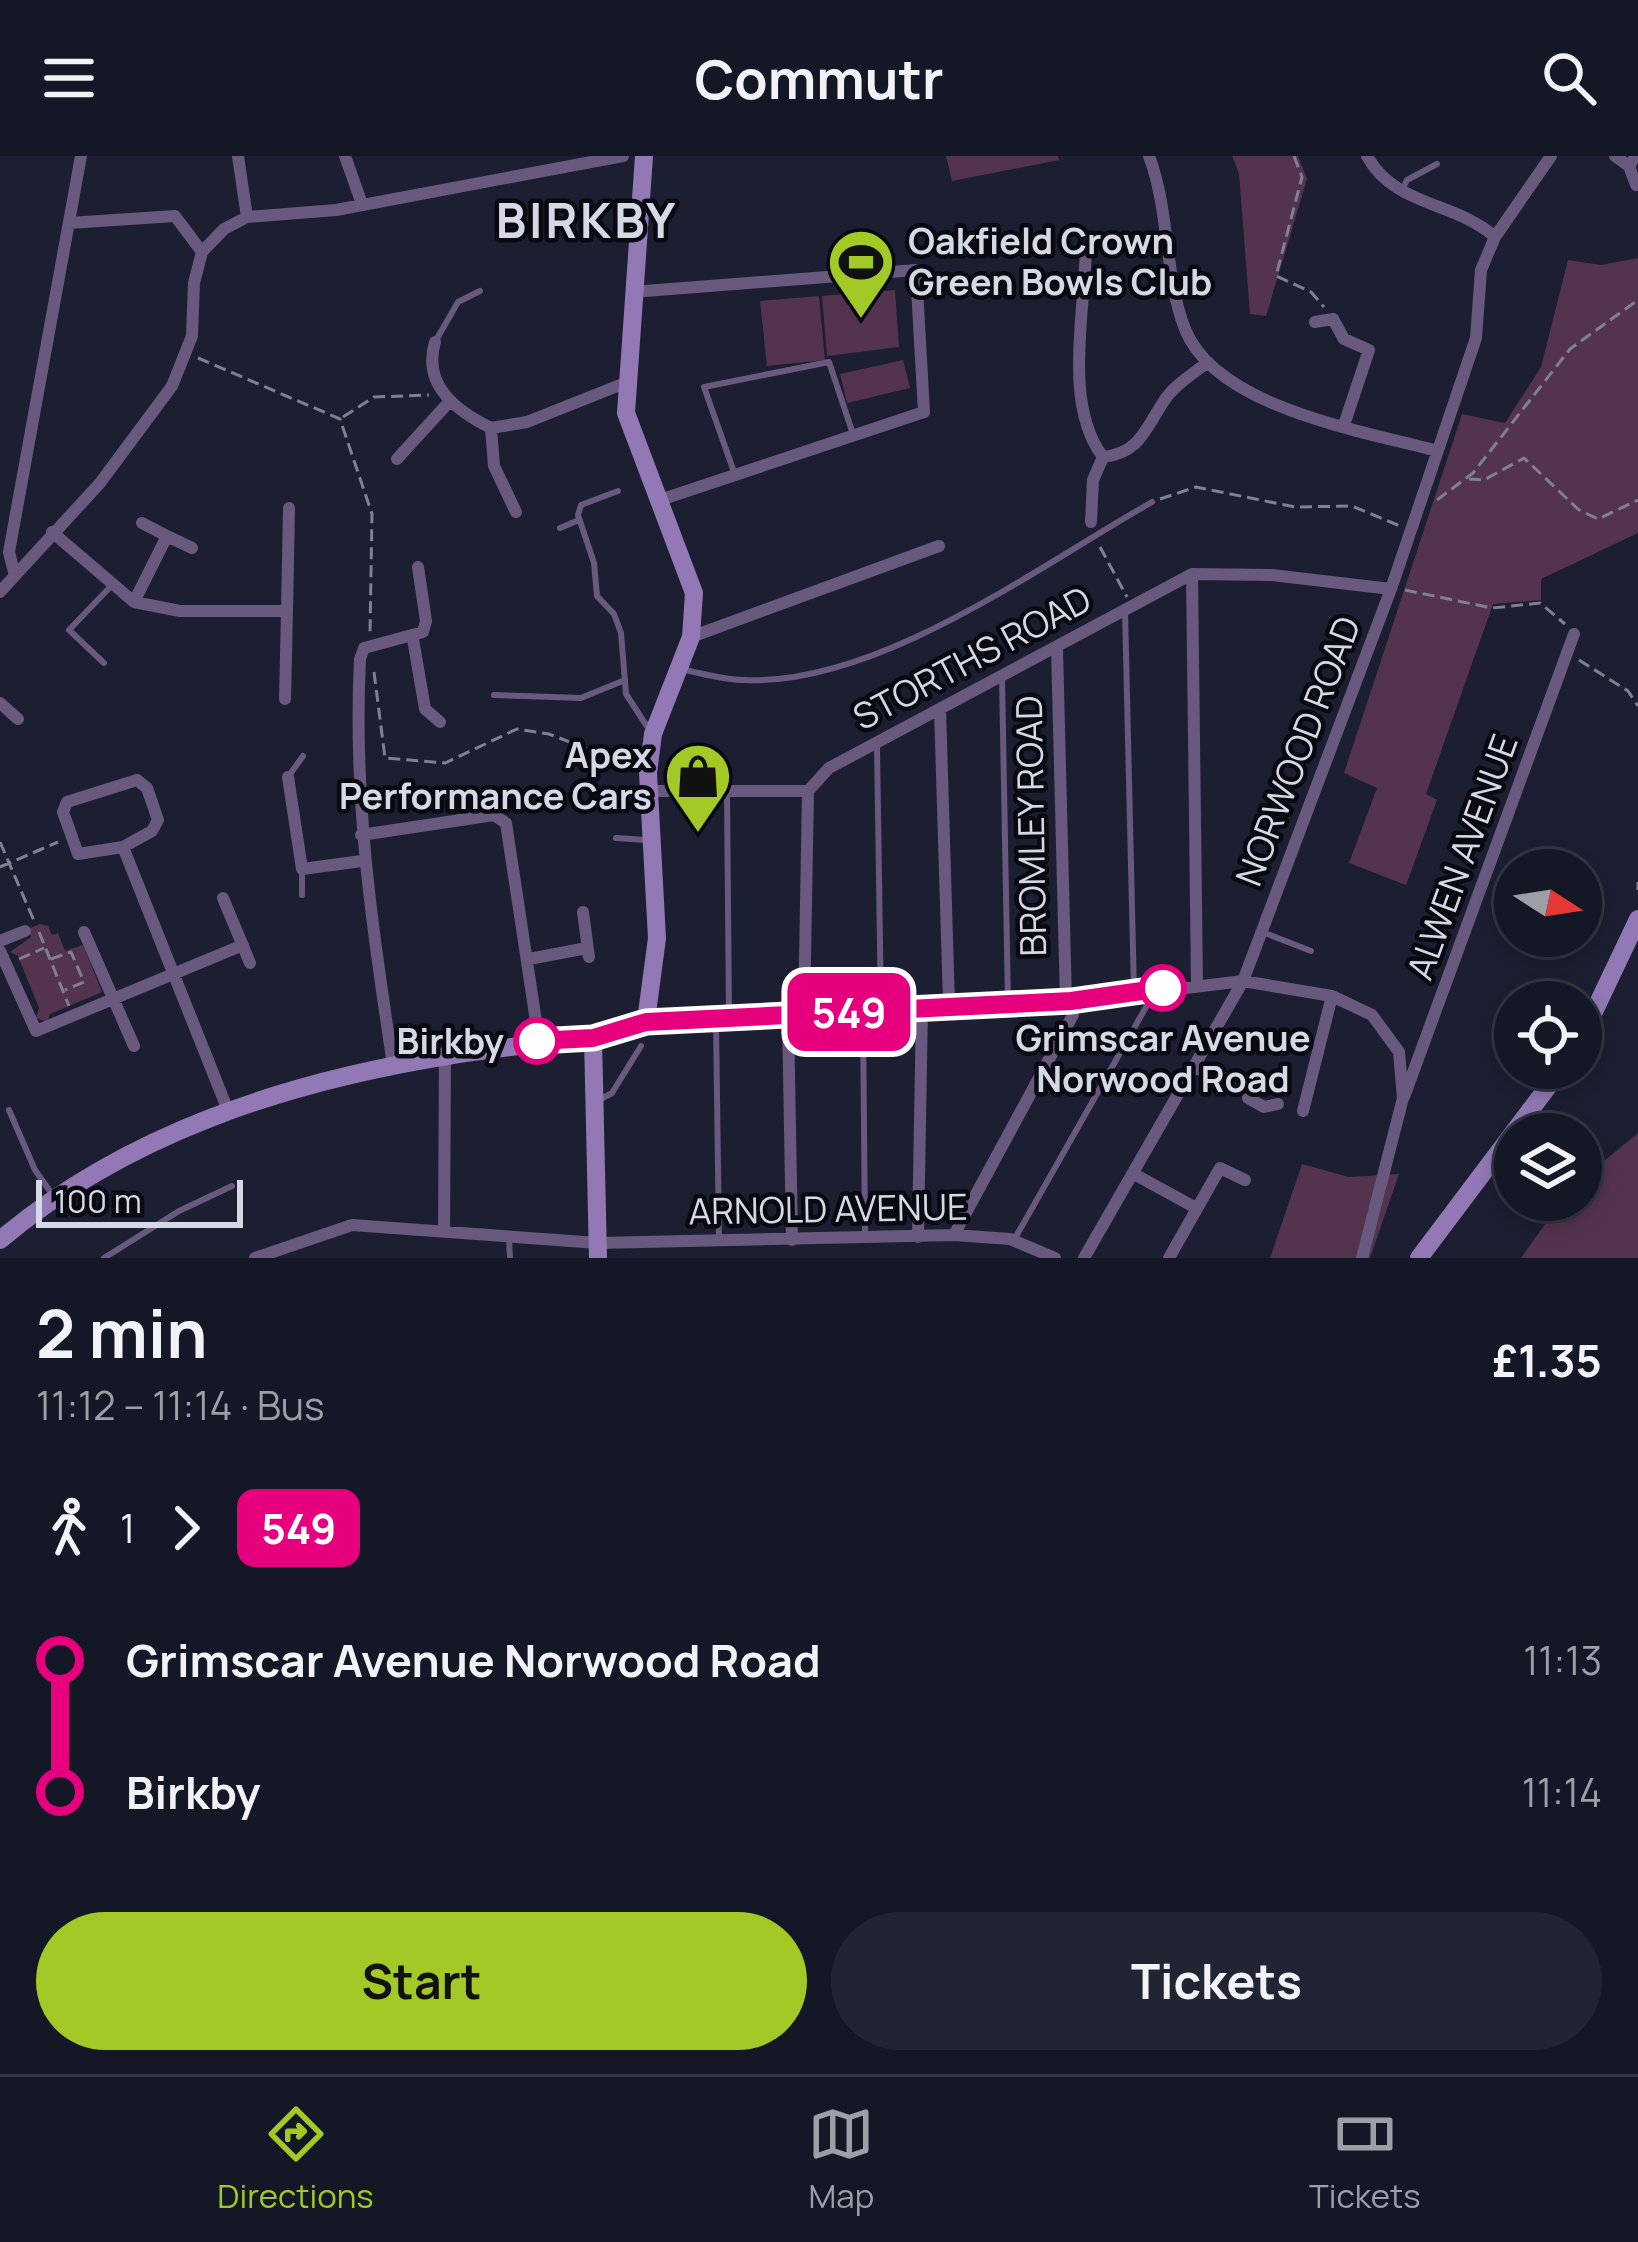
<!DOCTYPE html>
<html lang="en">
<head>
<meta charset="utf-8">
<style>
	:root { --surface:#141725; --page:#212432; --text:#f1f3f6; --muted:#9d9fa7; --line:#333642; --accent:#a3c926 }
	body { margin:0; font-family:Manrope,sans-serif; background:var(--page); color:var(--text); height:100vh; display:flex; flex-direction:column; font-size:45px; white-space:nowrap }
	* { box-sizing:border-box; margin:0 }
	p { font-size:39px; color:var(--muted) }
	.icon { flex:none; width:66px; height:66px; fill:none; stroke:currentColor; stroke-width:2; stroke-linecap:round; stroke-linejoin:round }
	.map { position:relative; height:1102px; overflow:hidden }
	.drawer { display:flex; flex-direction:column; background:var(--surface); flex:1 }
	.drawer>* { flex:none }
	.badge { padding:0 24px; border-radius:18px; font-size:42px; line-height:78px }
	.needle { width:78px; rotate:102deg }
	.buttons { position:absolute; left:1494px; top:693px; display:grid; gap:24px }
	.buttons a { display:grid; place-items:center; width:108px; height:108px; border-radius:50%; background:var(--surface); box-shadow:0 6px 18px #0003,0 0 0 3px var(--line); font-size:60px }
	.scale { position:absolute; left:36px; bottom:30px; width:207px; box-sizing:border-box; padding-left:12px; border:6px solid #d5d8e5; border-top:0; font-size:33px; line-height:42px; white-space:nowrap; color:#d5d8e5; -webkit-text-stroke:9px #080911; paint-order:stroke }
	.map>.badge { position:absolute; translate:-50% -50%; box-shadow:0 0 0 6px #fff }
	.legs { display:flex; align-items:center; gap:18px; height:132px; padding:0 36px; font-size:39px }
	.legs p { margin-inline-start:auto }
	.head { display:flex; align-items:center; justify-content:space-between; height:204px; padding:0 36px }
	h1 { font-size:66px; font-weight:700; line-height:90px }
	.action { display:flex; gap:24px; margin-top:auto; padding:24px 36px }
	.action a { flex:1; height:138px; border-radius:72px; background:var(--accent); color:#111; font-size:48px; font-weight:700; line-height:138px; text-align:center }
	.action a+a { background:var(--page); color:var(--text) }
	ul { padding:0 36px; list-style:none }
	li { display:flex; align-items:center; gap:42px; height:132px; font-size:45px }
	li i { display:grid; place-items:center; width:18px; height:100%; margin:0 15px; background:currentColor }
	li i::after { content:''; width:30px; height:30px; margin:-15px; border:9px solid; border-radius:50%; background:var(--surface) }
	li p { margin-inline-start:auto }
	li:first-child i { background:linear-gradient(#0000 50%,currentColor 0) }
	li:last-child i { background:linear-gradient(currentColor 50%,#0000 0) }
	header { display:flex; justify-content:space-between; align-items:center; height:156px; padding:0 36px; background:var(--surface); font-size:54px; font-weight:700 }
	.dock { display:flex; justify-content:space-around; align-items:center; height:168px; border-top:3px solid var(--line); background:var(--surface); font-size:33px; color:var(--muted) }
	.dock a { display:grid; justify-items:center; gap:6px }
	.dock .current { color:var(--accent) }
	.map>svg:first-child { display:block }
	.green { fill:#54334e }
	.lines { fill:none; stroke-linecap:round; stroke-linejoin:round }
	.path { stroke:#7e8190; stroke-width:3; stroke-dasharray:12 6; stroke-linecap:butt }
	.lane { stroke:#69597e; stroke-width:6 }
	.street { stroke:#69597e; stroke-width:12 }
	.secondary { stroke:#9278b4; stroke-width:18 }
	.line-1-casing { stroke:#fff; stroke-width:27 }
	.line-1 { stroke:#e6007e; stroke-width:18 }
	.stop-1-dot { fill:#fff; stroke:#e6007e; stroke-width:6 }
	.labels { text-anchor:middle; stroke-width:9; stroke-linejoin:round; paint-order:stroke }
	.poi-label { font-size:36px; font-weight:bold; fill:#d5d8e5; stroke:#080911; text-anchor:start }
	.street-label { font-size:36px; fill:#d5d8e5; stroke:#080911 }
	.stop-label { font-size:36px; font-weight:bold; fill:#d5d8e5; stroke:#080911 }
	.district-label { font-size:48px; font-weight:bold; letter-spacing:3px; fill:#d5d8e5; stroke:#080911 }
</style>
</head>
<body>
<header><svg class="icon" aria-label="menu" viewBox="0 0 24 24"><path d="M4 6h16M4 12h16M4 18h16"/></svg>Commutr<svg class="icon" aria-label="search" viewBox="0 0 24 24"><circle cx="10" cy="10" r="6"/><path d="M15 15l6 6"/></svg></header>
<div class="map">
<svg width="1638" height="1102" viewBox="0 0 1638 1102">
	<rect width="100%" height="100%" fill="#1b1f31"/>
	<!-- green -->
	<path class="green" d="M946 0H1058L1059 4 952 25Z
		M1232 0H1298L1307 23 1266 160 1250 158 1239 18Z
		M1638 102V377L1541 423V444L1493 448 1426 638 1437 644 1406 729 1349 707 1377 632 1344 617 1462 258 1505 267 1541 211 1568 104 1601 109Z
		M895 134 899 191 827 200 822 140Z
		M819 140 825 204 767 210 760 145Z
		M903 204 910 232 847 247 840 218Z
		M40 768 48 770 52 779 58 777 65 795 83 789 102 836 50 858 47 866 36 862 39 852 18 800 10 796 31 781 28 773Z
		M1638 977V1102H1521L1562 1044H1581V1024Z
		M1302 1008 1349 1021 1399 1018 1370 1102H1270Z"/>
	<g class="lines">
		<!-- path -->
		<path class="path" d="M1294 0 1302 21 1276 120 1311 136 1324 151
			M198 202 340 263 372 358 370 477
			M343 261 374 241 429 239
			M1469 323 1484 324 1524 302 1579 354 1598 363 1638 344
			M1160 343 1196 331 1295 351 1352 350 1400 370
			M1437 344 1473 317 1570 193 1638 144
			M1100 391 1127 441
			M1405 434 1492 452 1540 447 1565 468
			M1579 504 1628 535 1638 550
			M374 516 385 602 445 607 517 573 549 578 634 611
			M0 686 35 767
			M0 711 58 686
			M1638 726V734
			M39 776 69 850
			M19 803 44 792
			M51 803 71 796 84 826 65 834"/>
		<!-- lane -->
		<path class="lane" d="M1402 34 1407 24 1437 8
			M435 186 458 146 480 135
			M734 316 704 231 829 206 853 278
			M618 335 581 349 578 359 594 407 597 440 614 458 621 477 626 538 650 575
			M560 372 579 364
			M1125 455 1134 836
			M104 507 69 474 112 429
			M680 513C701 517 723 524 744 524 878 530 1039 410 1152 346
			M1002 522 1008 847
			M494 539 581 542 625 524
			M877 590 881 853
			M288 621 303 600
			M727 638 729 859
			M616 682 646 684
			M302 713V739
			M1265 777 1311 795
			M863 858 865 1079
			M716 866 719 1084
			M599 944 612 937 641 890
			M9 954 35 1014 54 1041
			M509 1083 510 1102
			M1014 1084 1154 837
			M104 1102 179 1055 232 1030"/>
		<!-- street -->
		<path class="street" d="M238 0 247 61
			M345 0 362 48
			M1149 0C1170 55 1164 119 1185 173 1216 252 1364 275 1437 295
			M1367 0C1395 51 1455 45 1495 81
			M1615 0 1629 10 1636 0
			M1629 10 1636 29
			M69 67 175 60 202 96
			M1086 83C1087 148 1061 246 1103 301 1140 297 1145 273 1164 245 1173 230 1194 217 1208 206
			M632 136 916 114 924 256 663 343
			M1315 166 1333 163 1344 183 1369 194 1344 269
			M435 186C422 229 456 255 491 272L527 266 625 227
			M491 272 494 310 516 356
			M397 303 449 246
			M1091 366 1093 324 1103 301
			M142 367 167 380
			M52 376 134 446 180 455H287L289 352
			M1192 418 1197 828
			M15 420 9 396 81 0
			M0 436 100 327 172 230 192 180 194 127 202 96 224 73 247 61 336 54 623 0
			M134 446 167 380 192 392
			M691 481 939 390
			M413 483 425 553 440 566
			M1057 493 1066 846
			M285 543 287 455
			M0 547 18 563
			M940 553 949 847
			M288 621 302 713 362 705
			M646 635H808
			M361 679 494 659 506 667 539 885
			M123 691 152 675 158 664 147 632 137 624 67 646 63 656 78 698 123 691 227 952
			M223 742 250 807
			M583 756 589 801
			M84 776 134 890
			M0 785 25 775
			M0 795 36 875 243 789
			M529 803 587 792
			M804 860 808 635 829 612 1192 418 1272 419 1391 433
			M788 861 792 1084
			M646 865 1071 846 1243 825 1332 840 1372 859 1399 896 1403 942 1362 1102
			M393 909C372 772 353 642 360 503L364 492 423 476 426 465 418 411
			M1196 911 1235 934
			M1404 941 1574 478
			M1248 942 1264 951 1278 948
			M1303 955 1332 840
			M1134 1018 1196 1052
			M444 1076 445 900
			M954 1079 1073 859 1071 846
			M918 1081 922 850
			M255 1102 352 1069 598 1087 954 1079 1010 1083 1055 1102
			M1084 1102 1243 825 1391 433 1476 182 1481 114 1495 81 1551 0
			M1169 1102 1220 1012 1245 1024"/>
		<!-- secondary -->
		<path class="secondary" d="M593 882 598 1102
			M1581 883 1638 763
			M0 1084C126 978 286 926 447 900 514 889 581 886 646 865L657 782 648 617 653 578 691 481 694 437 626 257 644 0
			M1419 1102 1562 912"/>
	</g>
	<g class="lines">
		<defs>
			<path id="line-1" d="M537 885 593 882 646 866 1071 845 1163 832"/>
		</defs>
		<!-- line-1 casing -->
		<use href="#line-1" class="line-1-casing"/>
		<!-- line-1 -->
		<use href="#line-1" class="line-1"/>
	</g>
	<!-- icons -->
	<defs>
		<symbol id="stadium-pin" viewBox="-11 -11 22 30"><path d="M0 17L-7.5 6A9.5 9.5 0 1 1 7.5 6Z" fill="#a3c926" stroke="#080911"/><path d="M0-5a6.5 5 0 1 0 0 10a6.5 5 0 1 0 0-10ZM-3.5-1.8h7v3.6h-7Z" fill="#111"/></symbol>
		<symbol id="shop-pin" viewBox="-11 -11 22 30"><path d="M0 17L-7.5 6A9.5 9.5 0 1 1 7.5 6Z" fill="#a3c926" stroke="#080911"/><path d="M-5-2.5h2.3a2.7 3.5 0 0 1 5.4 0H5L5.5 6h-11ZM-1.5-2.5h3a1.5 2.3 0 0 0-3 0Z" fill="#111"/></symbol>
	</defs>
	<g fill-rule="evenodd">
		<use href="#stadium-pin" x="823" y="68" width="76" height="104"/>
		<use href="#shop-pin" x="660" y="582" width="76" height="104"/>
	</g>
	<!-- markers -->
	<g class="stop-1-dot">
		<circle cx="1163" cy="832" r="21"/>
		<circle cx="537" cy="885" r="21"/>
	</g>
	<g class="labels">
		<!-- poi labels -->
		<g class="poi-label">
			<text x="908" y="98">Oakfield Crown<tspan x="908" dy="41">Green Bowls Club</tspan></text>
			<text x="652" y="612" text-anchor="end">Apex<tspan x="652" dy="41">Performance Cars</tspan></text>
		</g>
		<!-- street labels -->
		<g class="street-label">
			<text transform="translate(972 502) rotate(-28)" y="13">STORTHS ROAD</text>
			<text transform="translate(1298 595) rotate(-69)" y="13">NORWOOD ROAD</text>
			<text transform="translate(1031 670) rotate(-91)" y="13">BROMLEY ROAD</text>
			<text transform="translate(1462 701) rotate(-70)" y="13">ALWEN AVENUE</text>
			<text transform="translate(828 1053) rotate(-1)" y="13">ARNOLD AVENUE</text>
		</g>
		<!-- stop labels -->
		<g class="stop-label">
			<text x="1163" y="895">Grimscar Avenue<tspan x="1163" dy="41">Norwood Road</tspan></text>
			<text x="504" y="898" text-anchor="end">Birkby</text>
		</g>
		<!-- district labels -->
		<g class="district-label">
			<text x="587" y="82">BIRKBY</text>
		</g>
	</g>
</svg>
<div class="buttons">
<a><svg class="needle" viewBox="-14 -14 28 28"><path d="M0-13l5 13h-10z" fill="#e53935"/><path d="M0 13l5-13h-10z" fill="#9d9fa7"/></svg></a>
<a><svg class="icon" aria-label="locate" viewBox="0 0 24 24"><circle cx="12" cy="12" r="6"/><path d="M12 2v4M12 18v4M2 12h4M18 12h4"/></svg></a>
<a><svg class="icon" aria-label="layers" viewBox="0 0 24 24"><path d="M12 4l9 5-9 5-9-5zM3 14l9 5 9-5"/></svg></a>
</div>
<div class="scale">100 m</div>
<b class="badge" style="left:849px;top:856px;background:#e6007e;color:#fff">549</b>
</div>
<section class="drawer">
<div class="head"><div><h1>2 min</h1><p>11:12 – 11:14 · Bus</p></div><b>£1.35</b></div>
<div class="legs"><svg class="icon" aria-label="walk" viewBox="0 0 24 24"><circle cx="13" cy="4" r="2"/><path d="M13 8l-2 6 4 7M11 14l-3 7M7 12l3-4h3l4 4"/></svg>1<svg class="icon" aria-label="forward" viewBox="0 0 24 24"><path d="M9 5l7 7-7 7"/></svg><b class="badge" style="background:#e6007e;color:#fff">549</b></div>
<ul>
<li><i style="color:#e6007e"></i><b>Grimscar Avenue Norwood Road</b><p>11:13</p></li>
<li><i style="color:#e6007e"></i><b>Birkby</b><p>11:14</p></li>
</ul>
<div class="action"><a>Start</a><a>Tickets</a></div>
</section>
<nav class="dock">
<a class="current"><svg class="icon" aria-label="directions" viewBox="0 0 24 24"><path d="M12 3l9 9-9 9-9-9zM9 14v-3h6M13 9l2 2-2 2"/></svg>Directions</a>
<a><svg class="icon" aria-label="map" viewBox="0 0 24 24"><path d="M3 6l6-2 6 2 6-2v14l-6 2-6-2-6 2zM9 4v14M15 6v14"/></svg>Map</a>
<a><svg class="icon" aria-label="tickets" viewBox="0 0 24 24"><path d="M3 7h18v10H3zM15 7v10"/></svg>Tickets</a>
</nav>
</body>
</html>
